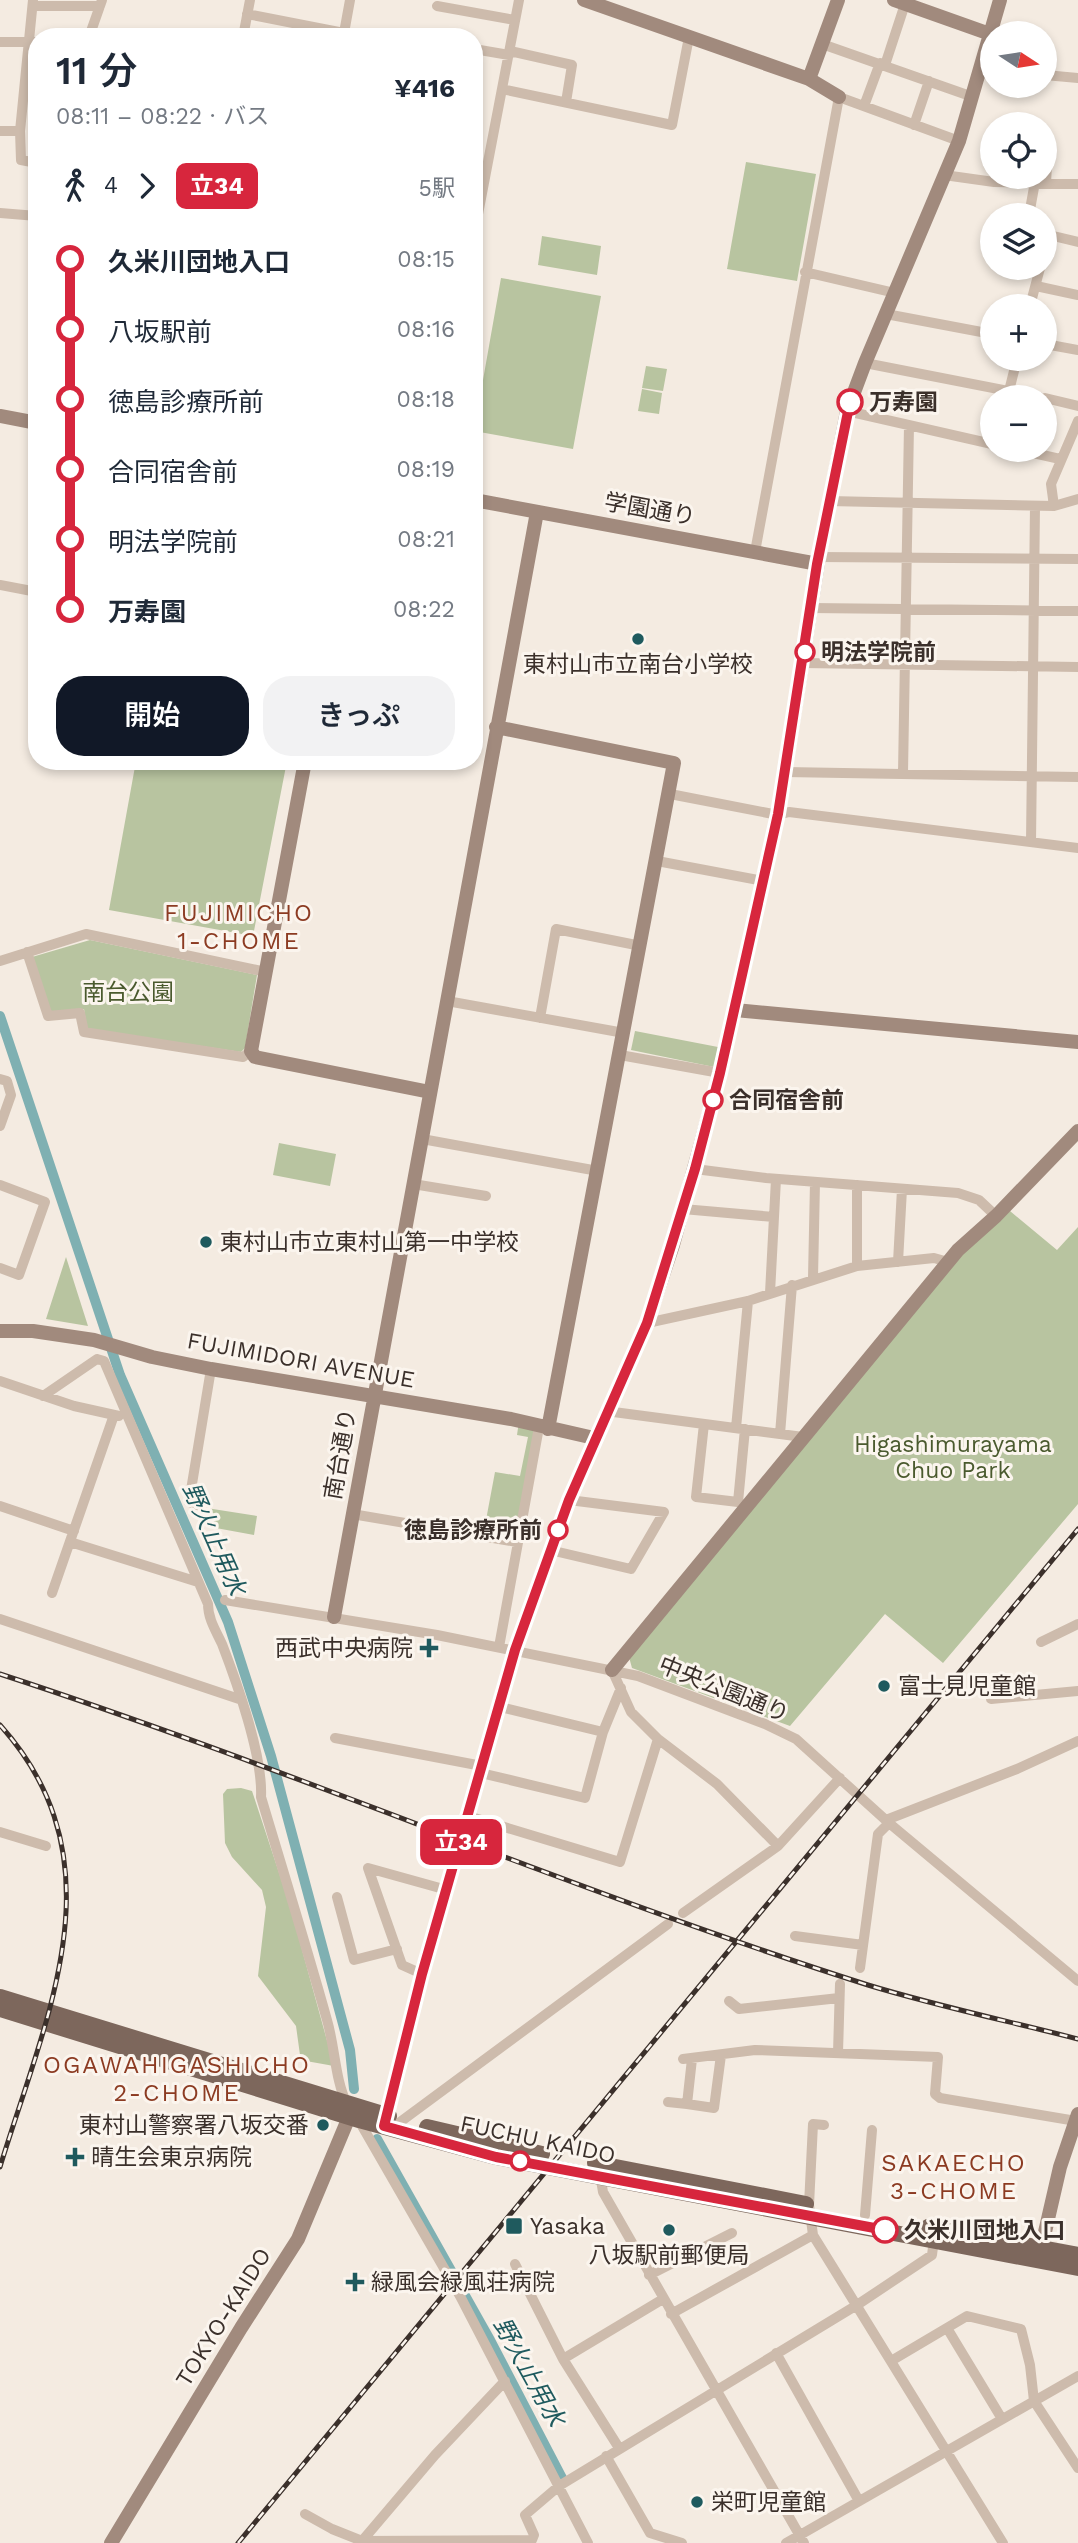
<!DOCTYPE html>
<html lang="ja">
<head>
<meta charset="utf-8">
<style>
	:root { --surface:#fff; --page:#f2f2f3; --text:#1f2937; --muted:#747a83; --accent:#111827 }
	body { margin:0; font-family:"Work Sans","Noto Sans JP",sans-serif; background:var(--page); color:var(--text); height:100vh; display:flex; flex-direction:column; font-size:26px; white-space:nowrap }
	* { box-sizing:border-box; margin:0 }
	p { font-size:23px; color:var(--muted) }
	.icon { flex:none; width:38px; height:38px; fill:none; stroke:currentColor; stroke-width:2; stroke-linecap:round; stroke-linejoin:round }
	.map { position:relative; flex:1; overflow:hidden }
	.details { position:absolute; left:28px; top:28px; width:455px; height:742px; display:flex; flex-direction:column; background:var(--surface); border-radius:28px; box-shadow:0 4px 10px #0003 }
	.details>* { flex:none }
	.badge { padding:0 14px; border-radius:10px; font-size:24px; line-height:46px }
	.needle { width:46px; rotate:102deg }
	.tools { position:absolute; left:980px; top:21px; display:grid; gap:14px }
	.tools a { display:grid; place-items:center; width:77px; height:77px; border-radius:50%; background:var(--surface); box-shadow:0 4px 10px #0003; font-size:35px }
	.map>.badge { position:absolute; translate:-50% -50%; box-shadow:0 0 0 4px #fff }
	.legs { display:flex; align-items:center; gap:10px; height:77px; padding:0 28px; font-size:23px }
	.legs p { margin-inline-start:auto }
	.summary { display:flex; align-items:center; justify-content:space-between; height:119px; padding:0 28px }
	h1 { font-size:38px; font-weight:600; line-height:52px }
	.primary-button { display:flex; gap:14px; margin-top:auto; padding:14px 28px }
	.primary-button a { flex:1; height:80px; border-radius:28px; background:var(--accent); color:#fff; font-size:28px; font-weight:600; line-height:80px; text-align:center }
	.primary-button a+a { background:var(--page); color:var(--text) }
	ul { padding:0 28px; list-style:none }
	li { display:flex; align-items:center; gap:24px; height:70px; font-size:26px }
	li i { display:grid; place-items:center; width:10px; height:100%; margin:0 9px; background:currentColor }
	li i::after { content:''; width:18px; height:18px; margin:-9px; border:5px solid; border-radius:50%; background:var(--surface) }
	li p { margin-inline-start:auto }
	li:first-child i { background:linear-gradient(#0000 50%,currentColor 0) }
	li:last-child i { background:linear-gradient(currentColor 50%,#0000 0) }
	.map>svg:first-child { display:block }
	.green { fill:#b8c4a0 }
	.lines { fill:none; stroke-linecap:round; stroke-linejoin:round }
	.canal { stroke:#7fb0b2; stroke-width:10 }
	.street { stroke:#cdbbac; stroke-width:10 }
	.secondary { stroke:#a18a7d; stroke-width:14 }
	.primary { stroke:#7d675c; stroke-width:16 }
	.rail-casing { stroke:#3b302b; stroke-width:5 }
	.rail { stroke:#fbf5ee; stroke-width:2.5; stroke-dasharray:8; stroke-linecap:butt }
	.line-1-casing { stroke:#fff; stroke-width:16 }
	.line-1 { stroke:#d7263d; stroke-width:10 }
	.stop-1-dot { fill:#fff; stroke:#d7263d; stroke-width:3.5 }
	.poi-dot { fill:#1f5a5e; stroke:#fbf5ee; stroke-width:2.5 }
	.labels { text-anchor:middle; stroke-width:6; stroke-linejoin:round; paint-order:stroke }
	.stop-label { font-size:23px; font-weight:bold; fill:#3b302b; stroke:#fbf5ee; text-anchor:start }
	.street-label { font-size:23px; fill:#3b302b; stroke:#fbf5ee }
	.poi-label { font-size:23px; fill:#3b302b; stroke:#fbf5ee; text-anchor:start }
	.park-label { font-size:23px; fill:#4a5a2e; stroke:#fbf5ee }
	.neighbourhood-label { font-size:24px; letter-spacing:2px; fill:#8c3b22; stroke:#fbf5ee }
	.water-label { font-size:24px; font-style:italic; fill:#1f5a5e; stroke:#fbf5ee }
</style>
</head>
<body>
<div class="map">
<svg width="1078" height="2543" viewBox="0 0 1078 2543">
	<rect width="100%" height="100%" fill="#f4ebe1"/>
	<!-- green -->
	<path class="green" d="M746 162 816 174 797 281 727 269Z
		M542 236 601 246 597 275 538 265Z
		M501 278 601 296 573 449 474 431Z
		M646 366 667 369 663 391 642 388Z
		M642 389 662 393 659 414 638 411Z
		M136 761H287L253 936 109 910Z
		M90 940 257 975 245 1048 241 1052 87 1029 84 1009 51 1013 32 957Z
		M635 1031 718 1047 714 1067 631 1050Z
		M279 1143 336 1154 330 1186 273 1175Z
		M1010 1211 1057 1250 1078 1227V1504L943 1663 885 1614 790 1726 632 1668 629 1657 966 1246Z
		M66 1257 88 1326 46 1319Z
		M519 1421 536 1425 517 1542 483 1536 495 1472 520 1476 528 1437 517 1435Z
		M200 1507 257 1516 254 1535 205 1526Z
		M241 1788 252 1791 290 1906 334 2066 306 2061 300 2055 296 2026 258 1976 266 1907 262 1890 232 1857 225 1843 223 1794 227 1789Z"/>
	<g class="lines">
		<!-- canal -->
		<path class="canal" d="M0 1016 120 1375 228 1622 271 1756 350 2050 354 2089
			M377 2139 490 2340 562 2478"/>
		<!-- street -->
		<path class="street" d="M33 6H100
			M437 6 515 20
			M247 14 344 33 350 0
			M89 37 102 0
			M243 37 250 0
			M0 42H37
			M822 44 973 97
			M474 49 509 55
			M510 51 572 65 566 102
			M885 65 905 4
			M1045 75 1078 78
			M25 89 37 88
			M502 89 672 125 689 37
			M864 106 880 63
			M914 125 929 81
			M0 131H20L21 160 37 163
			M20 131 33 0
			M944 175 994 182 1078 184
			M1046 183 1048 148
			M0 213 37 216
			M1029 215 1035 182
			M1045 234 1078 242
			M474 235 519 0
			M1045 250 1049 235
			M805 272 895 293
			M1036 286 1078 295
			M1030 306 1040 268
			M886 314 992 334
			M1045 344 1078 350
			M865 363 1039 397
			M1009 391 1017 359
			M1045 398 1078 406
			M847 411 992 444
			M1020 450 1060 459
			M829 501 1054 506 1078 499
			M1054 506 1051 484 1078 421
			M755 552 839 97 959 141
			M819 557 1078 559
			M0 585 37 592
			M811 608 1078 611
			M803 663 1078 667
			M785 772 1078 777
			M903 773 909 425
			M670 794 778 815 789 812 1078 848
			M1031 842 1035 506
			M657 861 764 881
			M27 952 48 1016 80 1013 84 1032 243 1057 251 1051
			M0 961 86 934 266 972
			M447 1001 624 1033
			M540 1018 556 929 641 946
			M620 1055 720 1073
			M0 1079 7 1081 11 1095 0 1126
			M422 1139 598 1171
			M695 1169 766 1178 958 1193 979 1200 996 1216
			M413 1184 486 1196
			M0 1185 45 1202 19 1275 0 1268
			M683 1209 774 1217
			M898 1262 902 1189
			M857 1266V1185
			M813 1278 815 1182
			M770 1293 776 1179
			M647 1323 748 1301 857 1266 934 1258 948 1262
			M97 1359 104 1361 208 1604C208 1619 216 1631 222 1644 237 1683 263 1757 261 1797 283 1871 306 1945 327 2020 335 2047 335 2080 347 2104
			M0 1381 74 1406 119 1416
			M43 1396 97 1359
			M606 1411 803 1437
			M704 1424 696 1497 738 1502 745 1506
			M736 1428 748 1301
			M780 1434 792 1285
			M738 1502 745 1429
			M196 1505 189 1502 211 1369
			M0 1506 74 1531
			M352 1514 517 1542
			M70 1542 198 1582
			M550 1550 631 1569 664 1512 569 1500
			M52 1593 114 1415
			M225 1600 437 1635 638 1676 765 1724 796 1739 889 1823 1078 1981
			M0 1619 239 1699
			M1041 1642 1078 1624
			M499 1647 539 1427
			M612 1670 631 1712 658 1739 717 1784 778 1846 840 1778
			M991 1699 1078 1691
			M500 1707 603 1732
			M335 1738 482 1766
			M481 1773 585 1798 603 1732 621 1688
			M468 1816 620 1862 658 1739
			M886 1820 1017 1769 1078 1741
			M0 1832 46 1846
			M337 1897 354 1960 397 1949
			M683 1913 778 1846
			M795 1936 863 1945
			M860 1968 878 1834 889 1823
			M422 1974 402 1965 368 1868 447 1890
			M729 2001 739 2009 839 1998
			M838 2053 840 1984
			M683 2059 755 2050 938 2057 935 2094 940 2098 1076 2121
			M692 2059 687 2104 714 2108 721 2055
			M668 2102 687 2104
			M358 2119 460 2296 588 2543
			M824 2125 813 2124 809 2205 813 2235 1003 2543
			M392 2128 668 1924
			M600 2174 603 2192 804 2543
			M865 2215 872 2130
			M515 2264 563 2359 619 2448
			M649 2275 732 2233
			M671 2314 813 2235
			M947 2328 1002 2419
			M776 2353 859 2501
			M563 2359 663 2299
			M891 2361 967 2316 1021 2329 1030 2365 1034 2401 1078 2468
			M606 2456 650 2533 682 2543
			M305 2514 332 2529 362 2541 532 2540 534 2535 525 2515 559 2486 857 2305 932 2255 934 2239
			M362 2541 435 2455 505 2381
			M786 2543 1078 2376"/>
		<!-- secondary -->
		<path class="secondary" d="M584 0 809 79 839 97
			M894 0 990 34
			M809 79 838 0
			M0 416 37 423
			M474 500 818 564
			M496 727 674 763 548 1429
			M305 761 251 1051 255 1057 430 1092
			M735 1010 1078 1042
			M0 1331H33L94 1340 152 1357 211 1369 511 1419 594 1438
			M334 1617 537 512
			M612 1670 958 1250 996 1216 1078 1131
			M384 2126 422 1974 515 1650 569 1500 647 1323 673 1245 720 1073 778 815 819 557 847 411 865 363 959 141 1000 0
			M1039 2258 1060 2167 1078 2114
			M111 2543 241 2328 298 2239 349 2117 348 2107"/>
		<!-- primary -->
		<path class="primary" d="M0 1997 389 2116
			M0 2009 359 2120 496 2157 1078 2268
			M427 2127 542 2154
			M595 2163 806 2204
			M928 2227 1078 2255"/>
		<defs>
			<path id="rail" d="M0 1674C292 1769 575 1892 868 1985 937 2006 1008 2021 1078 2039
				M0 1725C123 1862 46 2016 0 2167
				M238 2543 1078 1529"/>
		</defs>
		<!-- rail casing -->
		<use href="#rail" class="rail-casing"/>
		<!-- rail -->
		<use href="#rail" class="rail"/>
	</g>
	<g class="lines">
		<defs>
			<path id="line-1" d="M850 402 817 564 778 814 720 1073 695 1169 647 1323 569 1500 515 1650 422 1974 384 2126 496 2157 885 2230"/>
		</defs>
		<!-- line-1 casing -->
		<use href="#line-1" class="line-1-casing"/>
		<!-- line-1 -->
		<use href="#line-1" class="line-1"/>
	</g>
	<!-- markers -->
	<g class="stop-1-dot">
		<circle cx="850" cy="402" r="12"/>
		<circle cx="805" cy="652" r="9"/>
		<circle cx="713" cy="1100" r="9"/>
		<circle cx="558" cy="1530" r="9"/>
		<circle cx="520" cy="2161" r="9"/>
		<circle cx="885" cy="2230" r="12"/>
	</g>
	<g class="poi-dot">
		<circle cx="638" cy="639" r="7"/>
		<circle cx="206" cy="1242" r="7"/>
		<path d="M425.5 1637.5h7v7h7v7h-7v7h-7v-7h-7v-7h7z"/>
		<circle cx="884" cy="1686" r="7"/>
		<circle cx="323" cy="2125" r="7"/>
		<path d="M71.5 2146.5h7v7h7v7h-7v7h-7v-7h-7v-7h7z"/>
		<rect x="505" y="2217" width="18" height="18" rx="3.5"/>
		<circle cx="669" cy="2230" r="7"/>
		<path d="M351.5 2271.5h7v7h7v7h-7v7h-7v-7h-7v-7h7z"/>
		<circle cx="697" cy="2502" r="7"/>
	</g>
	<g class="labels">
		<!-- stop labels -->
		<g class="stop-label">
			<text x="869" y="410">万寿園</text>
			<text x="821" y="660">明法学院前</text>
			<text x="729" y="1108">合同宿舎前</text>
			<text x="542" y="1538" text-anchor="end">徳島診療所前</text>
			<text x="904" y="2238">久米川団地入口</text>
		</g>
		<!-- street labels -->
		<g class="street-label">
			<text transform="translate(650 509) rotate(10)" y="8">学園通り</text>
			<text transform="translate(301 1360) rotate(10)" y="8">FUJIMIDORI AVENUE</text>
			<text transform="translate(340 1454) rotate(-80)" y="8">南台通り</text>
			<text transform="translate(724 1689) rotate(22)" y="8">中央公園通り</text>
			<text transform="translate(538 2139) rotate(12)" y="8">FUCHU KAIDO</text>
			<text transform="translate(223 2317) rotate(-58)" y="8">TOKYO-KAIDO</text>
		</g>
		<!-- poi labels -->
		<g class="poi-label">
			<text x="638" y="672" text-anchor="middle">東村山市立南台小学校</text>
			<text x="220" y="1250">東村山市立東村山第一中学校</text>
			<text x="413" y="1656" text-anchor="end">西武中央病院</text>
			<text x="898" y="1694">富士見児童館</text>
			<text x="309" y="2133" text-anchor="end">東村山警察署八坂交番</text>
			<text x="91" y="2165">晴生会東京病院</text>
			<text x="530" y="2234">Yasaka</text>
			<text x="669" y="2263" text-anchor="middle">八坂駅前郵便局</text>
			<text x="371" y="2290">緑風会緑風荘病院</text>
			<text x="711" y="2510">栄町児童館</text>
		</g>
		<!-- park labels -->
		<g class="park-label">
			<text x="128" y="1000">南台公園</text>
			<text x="953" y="1452">Higashimurayama<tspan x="953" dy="26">Chuo Park</tspan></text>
		</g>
		<!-- neighbourhood labels -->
		<g class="neighbourhood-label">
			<text x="239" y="921">FUJIMICHO<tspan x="239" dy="28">1-CHOME</tspan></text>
			<text x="177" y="2073">OGAWAHIGASHICHO<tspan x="177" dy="28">2-CHOME</tspan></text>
			<text x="954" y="2171">SAKAECHO<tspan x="954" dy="28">3-CHOME</tspan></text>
		</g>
		<!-- water labels -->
		<g class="water-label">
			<text transform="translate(214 1539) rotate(66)" y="8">野火止用水</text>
			<text transform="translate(529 2372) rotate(61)" y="8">野火止用水</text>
		</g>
	</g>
</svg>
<div class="tools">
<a><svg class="needle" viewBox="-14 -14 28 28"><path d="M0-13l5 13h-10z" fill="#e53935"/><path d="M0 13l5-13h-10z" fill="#747a83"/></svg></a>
<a><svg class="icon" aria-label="locate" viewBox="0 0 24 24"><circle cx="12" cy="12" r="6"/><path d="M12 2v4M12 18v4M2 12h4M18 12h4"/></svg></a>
<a><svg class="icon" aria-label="layers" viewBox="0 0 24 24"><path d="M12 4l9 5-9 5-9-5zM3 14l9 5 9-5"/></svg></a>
<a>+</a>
<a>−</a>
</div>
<b class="badge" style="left:461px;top:1842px;background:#d7263d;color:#fff">立34</b>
<section class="details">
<div class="summary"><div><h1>11 分</h1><p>08:11 – 08:22 · バス</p></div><b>¥416</b></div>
<div class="legs"><svg class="icon" aria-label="walk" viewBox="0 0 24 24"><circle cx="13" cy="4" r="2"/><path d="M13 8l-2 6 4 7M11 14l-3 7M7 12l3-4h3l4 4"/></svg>4<svg class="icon" aria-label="forward" viewBox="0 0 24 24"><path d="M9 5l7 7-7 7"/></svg><b class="badge" style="background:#d7263d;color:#fff">立34</b><p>5駅</p></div>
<ul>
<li><i style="color:#d7263d"></i><b>久米川団地入口</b><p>08:15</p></li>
<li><i style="color:#d7263d"></i><span>八坂駅前</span><p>08:16</p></li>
<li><i style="color:#d7263d"></i><span>徳島診療所前</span><p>08:18</p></li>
<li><i style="color:#d7263d"></i><span>合同宿舎前</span><p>08:19</p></li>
<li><i style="color:#d7263d"></i><span>明法学院前</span><p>08:21</p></li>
<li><i style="color:#d7263d"></i><b>万寿園</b><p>08:22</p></li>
</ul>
<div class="primary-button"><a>開始</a><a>きっぷ</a></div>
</section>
</div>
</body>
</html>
